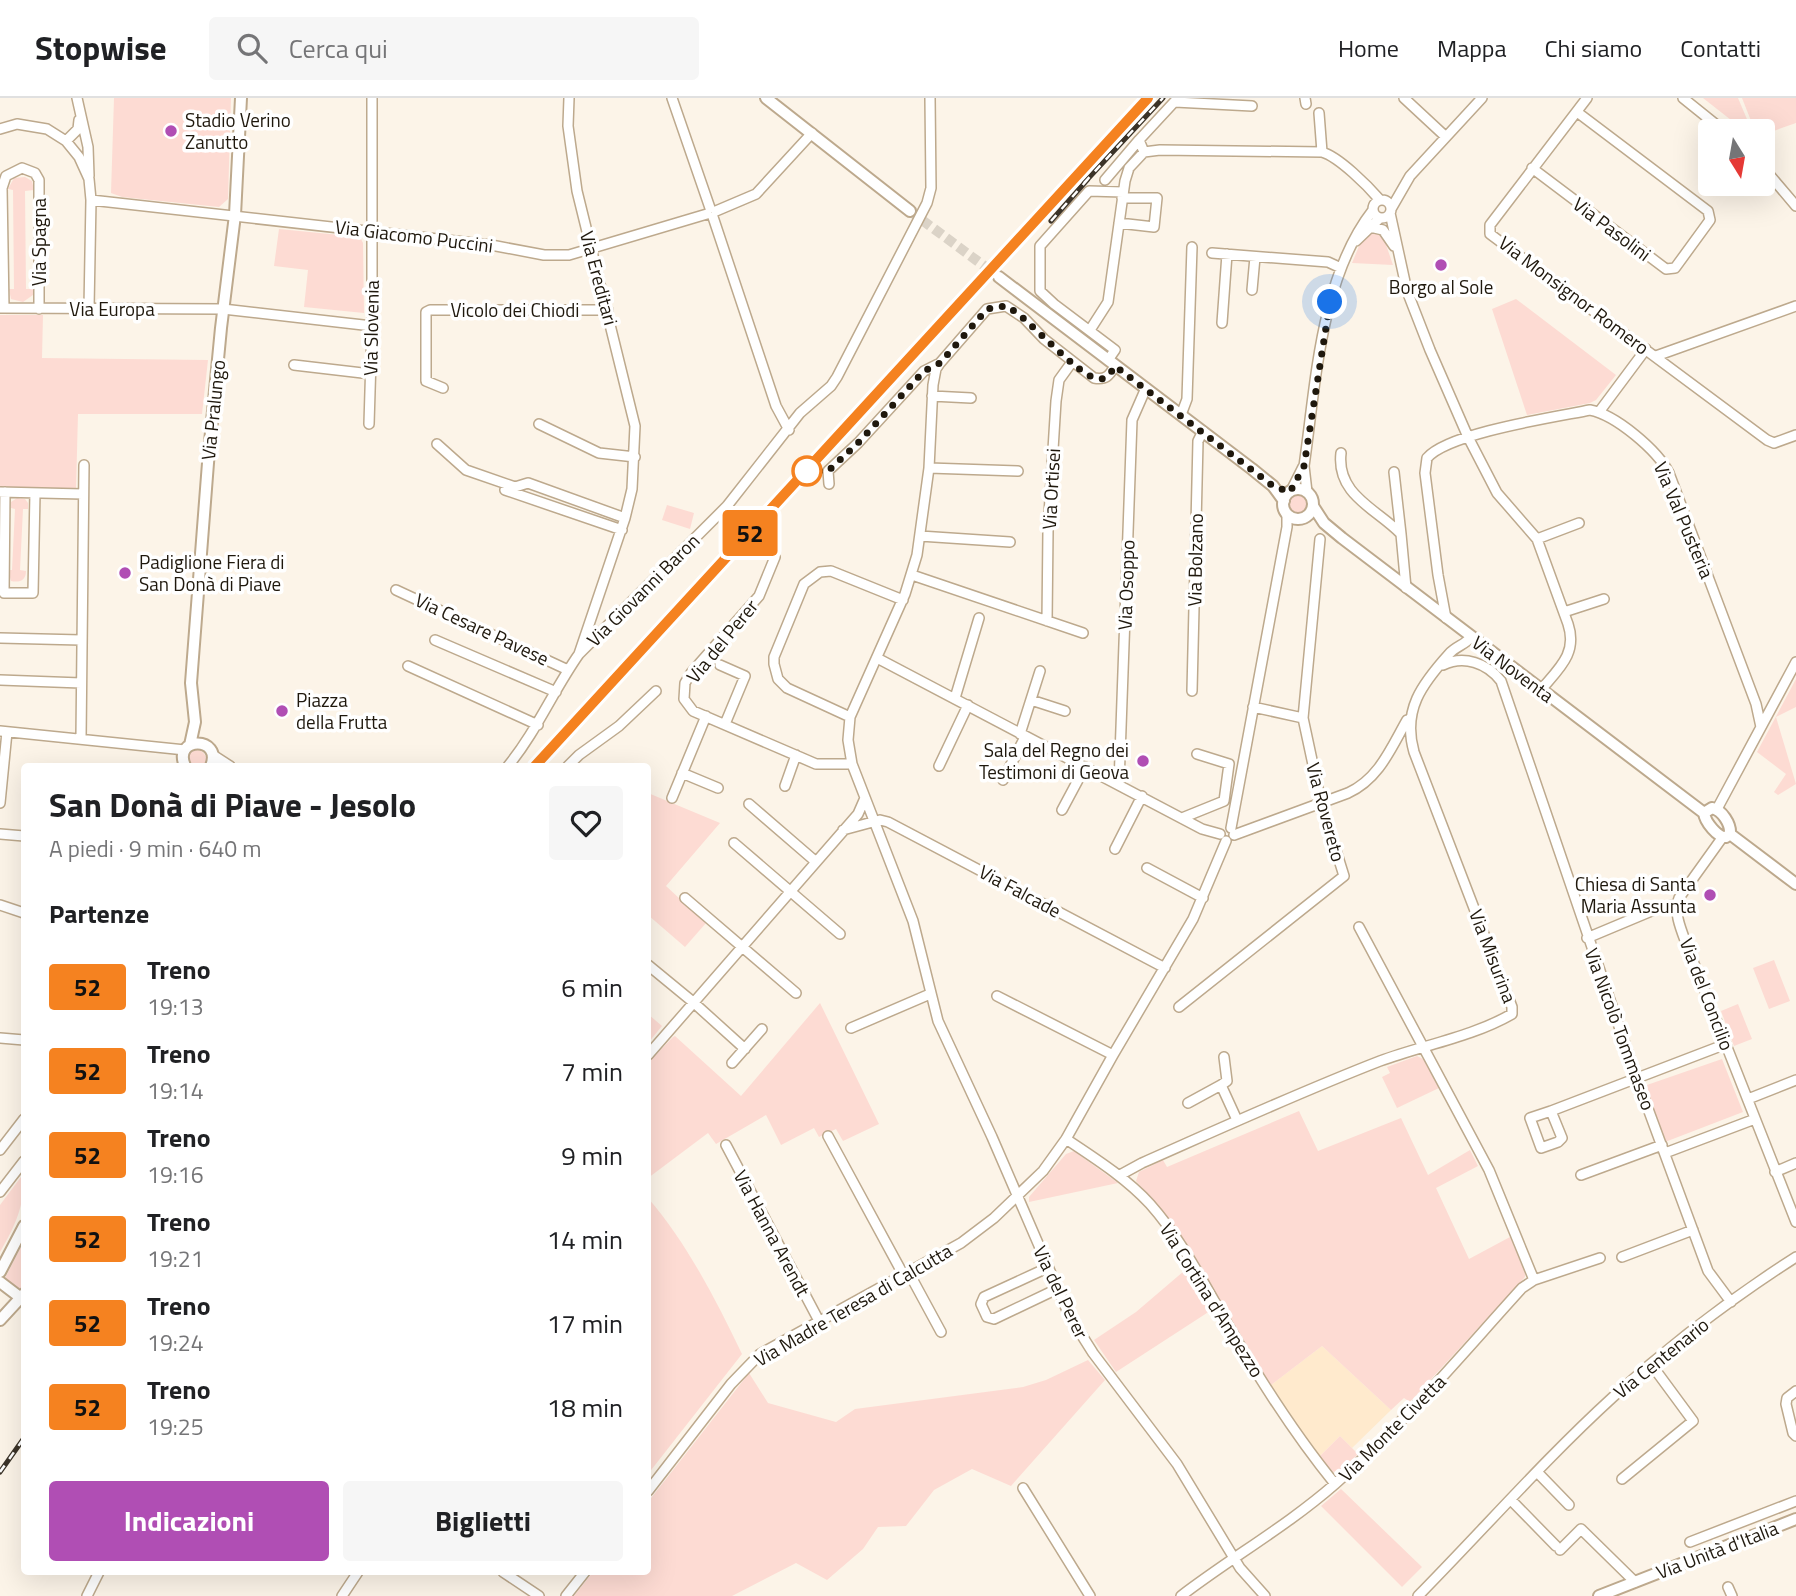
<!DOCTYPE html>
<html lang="it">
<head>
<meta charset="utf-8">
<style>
	:root { --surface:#fff; --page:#f6f6f6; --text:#202124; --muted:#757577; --line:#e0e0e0; --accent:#b04eb4 }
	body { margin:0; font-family:"Titillium Web",sans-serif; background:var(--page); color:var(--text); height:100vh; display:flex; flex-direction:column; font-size:26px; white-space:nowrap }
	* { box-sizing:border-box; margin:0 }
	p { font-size:23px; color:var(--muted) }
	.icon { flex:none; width:38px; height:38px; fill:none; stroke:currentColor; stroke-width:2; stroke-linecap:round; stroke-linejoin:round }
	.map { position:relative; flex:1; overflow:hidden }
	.details { position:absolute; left:21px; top:665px; width:630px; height:812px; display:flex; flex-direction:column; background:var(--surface); border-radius:7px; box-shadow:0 7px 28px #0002 }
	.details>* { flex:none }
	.badge { padding:0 14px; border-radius:5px; font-size:24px; line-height:46px }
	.needle { width:46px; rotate:169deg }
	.tools { position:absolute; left:1698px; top:21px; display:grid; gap:14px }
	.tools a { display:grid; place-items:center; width:77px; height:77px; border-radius:7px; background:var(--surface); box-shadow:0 7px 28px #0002; font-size:35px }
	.you { position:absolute; width:35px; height:35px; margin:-18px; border:5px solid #fff; border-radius:50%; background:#1a73e8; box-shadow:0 0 0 10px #1a73e833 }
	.map>.badge { position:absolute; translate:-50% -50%; box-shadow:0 0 0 4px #fff }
	h2 { padding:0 28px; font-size:26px; line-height:63px }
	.round { display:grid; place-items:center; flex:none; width:74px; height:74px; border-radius:7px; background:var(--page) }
	.summary { display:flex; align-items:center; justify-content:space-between; height:119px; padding:0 28px }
	h1 { font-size:33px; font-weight:700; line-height:52px }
	.primary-button { display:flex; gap:14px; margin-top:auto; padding:14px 28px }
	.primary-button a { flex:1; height:80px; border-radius:7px; background:var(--accent); color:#fff; font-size:28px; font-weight:700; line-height:80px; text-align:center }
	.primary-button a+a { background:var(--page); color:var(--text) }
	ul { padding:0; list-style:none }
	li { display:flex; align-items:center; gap:21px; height:84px; padding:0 28px }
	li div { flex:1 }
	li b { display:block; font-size:26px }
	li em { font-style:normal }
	li .badge { min-width:77px; font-weight:700; text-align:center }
	header { display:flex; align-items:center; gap:42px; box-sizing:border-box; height:98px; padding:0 35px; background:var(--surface); border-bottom:2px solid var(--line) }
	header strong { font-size:33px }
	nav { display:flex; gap:38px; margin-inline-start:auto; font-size:24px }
	.search { width:490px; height:63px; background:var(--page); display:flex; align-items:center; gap:18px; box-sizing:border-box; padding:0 24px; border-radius:7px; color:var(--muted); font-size:26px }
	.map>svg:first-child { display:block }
	.built { fill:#ffeacd }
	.green { fill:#fddbd3 }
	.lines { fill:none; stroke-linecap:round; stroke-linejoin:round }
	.tertiary-tunnel { stroke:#dbd3c7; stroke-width:10; stroke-dasharray:10 5; stroke-linecap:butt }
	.minor-casing { stroke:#bda98d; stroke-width:12 }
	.tertiary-casing { stroke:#bda98d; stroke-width:14 }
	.minor { stroke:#fff; stroke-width:9 }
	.tertiary { stroke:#fff; stroke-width:10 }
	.rail-casing { stroke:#3b3328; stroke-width:5 }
	.rail { stroke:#fff; stroke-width:2.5; stroke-dasharray:8; stroke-linecap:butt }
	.line-casing { stroke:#fff; stroke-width:16 }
	.line { stroke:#f58220; stroke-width:10 }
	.walk { stroke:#1f180d; stroke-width:7; stroke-dasharray:0 12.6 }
	.poi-dot { fill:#b04eb4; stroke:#fff; stroke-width:2.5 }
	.stop-dot { fill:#fff; stroke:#f58220; stroke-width:3.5 }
	.labels { text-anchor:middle; stroke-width:7; stroke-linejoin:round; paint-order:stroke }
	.poi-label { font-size:19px; fill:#1f180d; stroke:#fff; text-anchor:start }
	.street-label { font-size:19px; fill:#1f180d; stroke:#fff }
</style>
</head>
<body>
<header>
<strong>Stopwise</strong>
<div class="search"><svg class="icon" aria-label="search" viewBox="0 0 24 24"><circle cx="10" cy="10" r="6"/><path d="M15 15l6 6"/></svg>Cerca qui</div>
<nav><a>Home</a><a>Mappa</a><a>Chi siamo</a><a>Contatti</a></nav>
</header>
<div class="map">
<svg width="1796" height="1498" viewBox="0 0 1796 1498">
	<rect width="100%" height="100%" fill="#fcf4e8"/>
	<!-- built -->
	<path class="built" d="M1322 1248 1391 1312 1352 1350 1340 1338 1319 1359 1271 1287Z"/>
	<!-- green -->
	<path class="green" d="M114 0H231L228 101 219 109 122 99 111 95Z
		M1703 0H1738L1752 33H1745Z
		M1742 0H1796V25L1762 37V33H1755Z
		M25 79 32 83 34 92 25 93 26 191H33V197L23 204 11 201 9 191H14L13 92 8 91 14 80Z
		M279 131 360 139 363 145 364 215 304 209 308 172 274 168Z
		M1372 134 1383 138 1393 167 1352 165 1362 141Z
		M1516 201 1616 277 1596 302 1590 305 1527 317 1492 211Z
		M0 217H43L42 260 208 262 202 316H78L76 391 0 390Z
		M1289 406a9 9 0 1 1 18 0a9 9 0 1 1-18 0Z
		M17 400 25 401 28 405V411H23L20 472 26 473C26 482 20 485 11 483L8 472H12L15 411 11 410V404Z
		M667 407 694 415 690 431 662 422Z
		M1796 581V609L1776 619 1796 686 1778 697 1774 694 1786 676 1757 654Z
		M188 661a9 9 0 1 1 18 0a9 9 0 1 1-18 0Z
		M648 695 720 725 666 788 706 825 685 849 648 817Z
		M1774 862 1790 903 1769 911 1753 870Z
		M820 905 879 1026 843 1043 836 1031 819 1039 814 1030 781 1047 766 1017 716 1046 708 1035 648 1080V965L673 939 675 938 741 998Z
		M1738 906 1752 941 1734 948 1721 913Z
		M648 916 662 928 648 945Z
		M1417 958 1423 961 1439 990 1397 1010 1382 979 1390 975 1387 969Z
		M1722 961 1743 1014 1665 1044 1644 988Z
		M1299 1013 1318 1053 1401 1020 1428 1077 1470 1052 1478 1068 1436 1090 1469 1161 1510 1139 1525 1175V1179L1410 1304 1404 1300 1391 1312 1322 1248 1271 1287 1251 1259 1201 1169 1168 1121 1136 1083 1139 1074 1163 1062 1167 1069Z
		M1074 1053 1118 1085 1029 1104V1099L1066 1056Z
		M24 1075C25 1106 16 1127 0 1154V1107Z
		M648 1100C687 1145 716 1202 742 1256L648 1376Z
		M24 1143V1189L20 1191 5 1180Z
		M1184 1173 1186 1177 1190 1174 1210 1213 1116 1274 1094 1242 1136 1214Z
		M1088 1262 1105 1282 1011 1388 972 1371 934 1392 906 1428 878 1429 863 1451 827 1482 796 1465 732 1498H574L593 1474H648V1404L749 1275 768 1305 836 1324 855 1311 1023 1289 1046 1282Z
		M1340 1338 1358 1356C1350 1364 1342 1375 1330 1374L1319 1359Z
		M1341 1391 1422 1469 1402 1489 1321 1408Z"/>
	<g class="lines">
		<!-- tertiary-tunnel -->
		<path class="tertiary-tunnel" d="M910 113 999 179"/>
		<defs>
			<path id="minor" d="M77 0 88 49 89 78
				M672 0 710 110
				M1305 0 1306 6
				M1404 0 1446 39
				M1587 0 1490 127V136L1767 342 1774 345 1796 337
				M1683 0 1724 33
				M1175 4 1252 8
				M1319 15 1322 54
				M0 31 17 26 47 31 66 43 79 59 89 81 91 102 89 210
				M66 43 78 31 79 22
				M1144 54 1139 42 1177 1
				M1762 68 1796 108
				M1532 70 1666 171 1675 170 1710 122 1708 113 1577 14
				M1105 82 1139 42
				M1373 111a9 9 0 1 1 18 0a9 9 0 1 1-18 0Z
				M91 102 491 147 544 157H569L707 116
				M1391 111 1410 78 1482 0
				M716 113 756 96 812 35
				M1390 115 1407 193 1430 252 1468 339 1497 395 1537 441 1568 526C1578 556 1558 571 1540 593
				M713 119 776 308 789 332
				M1119 125 1154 129 1157 100H1122
				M1370 129 1383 132 1394 148
				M1356 143 1380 120
				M1212 155 1328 164 1341 170
				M1252 192 1255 159
				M0 210 223 211 372 228
				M4 210 2 90 6 78 22 70 35 75 39 82V211
				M1222 225 1227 156
				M1090 232 1108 204 1125 83 1129 70 1144 54 1160 52 1322 54C1339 59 1368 88 1380 102
				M1656 258 1796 208
				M1108 262 1115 252 1054 206 1040 193V148L1089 93 1123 94
				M294 267 371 276
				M1115 268C1109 278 1106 282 1094 280L1044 241 1024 220 1006 208 987 211 940 265 936 271 933 287 929 370 917 457 905 496 850 619 848 642 852 666 913 823 938 923 992 1039 1069 1217 1093 1255 1177 1366 1240 1470 1265 1498
				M443 290 426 283V214L430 212H608
				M932 298 971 300
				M1599 314 1646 251
				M1181 317 1187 301 1192 149
				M369 326 372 228V0
				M539 326 599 355 635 359
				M437 346 466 372 515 389 528 385 625 420
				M1341 355C1336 397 1377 411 1401 436L1406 490
				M929 370 1018 373
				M1394 374 1401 436
				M829 386 828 373 858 345 924 273 938 266
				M505 392 622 432
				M1291 393 1303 369
				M0 394 83 396
				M5 394 4 495H33L35 395
				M1307 394 1304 368C1316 285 1320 180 1373 112
				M920 438 1010 444
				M1537 441 1579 425
				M775 459 759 498 691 575 685 585 684 601 693 613 816 666H852
				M912 477 1083 535
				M396 492 568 572
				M1564 514 1604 501
				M1446 520 1438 477 1425 375 1427 360C1448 335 1555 319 1590 312 1616 317 1657 352 1669 375L1756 606 1761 629
				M1047 523 1048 433 1056 303 1059 282 1072 264
				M0 540 81 542
				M435 542 556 594
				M579 556 727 408 800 315 831 288 837 279 927 105 931 90 930 0
				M877 560 1202 731 1220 736
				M720 567 745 578 725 626
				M1443 567C1464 557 1487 565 1501 583L1637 981 1708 1173 1731 1204
				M408 568 538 627
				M0 582 81 585
				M1192 593 1198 343 1203 333
				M955 600 979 520
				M1031 602 1065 613
				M1253 609 1303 620
				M850 619 787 590 778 581 774 566V559L804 486 820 474 831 473 903 502
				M0 633 185 652
				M1020 636 1040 573
				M81 640 84 367
				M213 657 230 668
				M508 668C536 634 553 593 579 556L625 420 632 391 635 328 577 93 568 28 569 0
				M568 668 579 657 619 628 656 593
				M939 668 968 607
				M682 675 718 690
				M1003 682 1025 639
				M1119 686 1132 322 1146 290
				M785 688 796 657
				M672 700 706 618
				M0 705 7 634
				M749 706 815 763
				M1717 711 1796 564
				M1062 712 1085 669
				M1182 720 1224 703 1229 666 1197 656
				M1231 730 1287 429V416
				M843 732 880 722 888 724 1165 870
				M0 736 24 738
				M1234 737 1348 695C1379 681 1391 650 1407 622
				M1722 740 1679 800C1672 815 1684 838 1689 853L1796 1124
				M734 745 840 836
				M1115 751 1142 698
				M1147 770 1203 800
				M685 800 796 895
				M0 807 24 815
				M1587 840 1661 809 1676 807
				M648 867 693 904 745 951
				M997 898 1113 957
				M1179 909 1344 778 1321 704 1303 620 1320 441
				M851 930 930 896
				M0 940 24 942
				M648 957 858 716 865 700
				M1224 959 1227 983 1221 987 1237 1022
				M732 965 762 931
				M1748 1001 1796 982
				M1188 1005 1221 987
				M1551 1013 1530 1020 1541 1050 1558 1044 1562 1040 1551 1013 1726 946
				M828 1038 904 1178
				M1066 1041C1096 1061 1126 1080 1150 1106 1182 1142 1204 1186 1228 1227 1260 1282 1295 1337 1335 1386
				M726 1047 819 1223
				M0 1052 24 1021
				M1665 1055 1755 1021
				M1775 1074 1796 1065
				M1120 1077 1142 1065C1221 1030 1300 994 1380 963 1423 947 1472 939 1512 916V909L1414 654C1402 612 1422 586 1449 556 1456 548 1465 547 1471 539
				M1581 1077 1662 1047
				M0 1094 24 1063
				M1622 1159 1693 1132
				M1047 1170 984 1199 981 1206 987 1219 994 1221 1057 1191
				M909 1175 941 1234
				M1534 1182 1600 1160
				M1796 1293 1787 1300 1786 1306 1793 1335 1796 1338
				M1538 1375 1569 1407
				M1622 1381 1693 1323 1651 1266
				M1023 1390 1090 1498
				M648 1393 731 1286 760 1256 961 1145 994 1120 1043 1073 1066 1041 1113 957 1193 821 1226 743
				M1511 1402 1556 1448
				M1690 1444 1796 1403
				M1560 1452 1581 1431 1635 1484
				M503 1474 539 1498
				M1728 1489 1732 1498
				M87 1498 99 1474
				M342 1498 358 1474
				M566 1498 585 1474
				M1181 1498C1232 1459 1287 1428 1335 1386 1404 1326 1462 1256 1522 1190L1534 1182 1489 1072 1359 829
				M1418 1498C1483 1432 1545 1361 1613 1299 1669 1248 1732 1200 1796 1159"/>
			<path id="tertiary" d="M766 0 910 113
				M999 179 1252 371 1273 388 1284 403
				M1283 406a15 15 0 1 1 30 0a15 15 0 1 1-30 0Z
				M1313 408 1324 425 1342 440 1704 715
				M190 647 195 624 191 585 208 365 221 230 235 117 241 0
				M185 668C172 638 223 638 211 668
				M1712 710C1722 712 1731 726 1730 736L1726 739C1718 740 1705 724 1704 715Z
				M1730 736 1796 786
				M0 1174 24 1128
				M0 1184 21 1200
				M0 1222 24 1196
				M1599 1498 1796 1421"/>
		</defs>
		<!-- minor casing -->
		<use href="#minor" class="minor-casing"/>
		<!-- tertiary casing -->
		<use href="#tertiary" class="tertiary-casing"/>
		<!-- minor -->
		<use href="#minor" class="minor"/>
		<!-- tertiary -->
		<use href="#tertiary" class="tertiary"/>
		<defs>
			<path id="rail" d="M1084 85 1163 0
				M1051 123 1088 81
				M535 668 1148 0
				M0 1374 24 1340"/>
		</defs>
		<!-- rail casing -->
		<use href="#rail" class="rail-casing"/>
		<!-- rail -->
		<use href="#rail" class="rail"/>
	</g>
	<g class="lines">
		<defs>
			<path id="line" d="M535 668 1148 0"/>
		</defs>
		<!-- line casing -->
		<use href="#line" class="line-casing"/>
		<!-- line -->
		<use href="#line" class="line"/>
		<!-- walk -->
		<path class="walk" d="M807 373H828L858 345 924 273 940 265 987 211 1006 208C1028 218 1079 281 1100 281 1108 281 1111 274 1115 268L1273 388 1290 394 1304 368 1330 204"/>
	</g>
	<!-- markers -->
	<g class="poi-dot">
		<circle cx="171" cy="33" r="7"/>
		<circle cx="1441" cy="167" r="7"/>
		<circle cx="125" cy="475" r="7"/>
		<circle cx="282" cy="613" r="7"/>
		<circle cx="1143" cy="663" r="7"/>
		<circle cx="1710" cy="797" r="7"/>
	</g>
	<circle class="stop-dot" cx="807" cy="373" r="14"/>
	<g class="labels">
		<!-- poi labels -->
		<g class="poi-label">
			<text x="185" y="29">Stadio Verino<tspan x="185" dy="22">Zanutto</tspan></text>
			<text x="1441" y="196" text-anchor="middle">Borgo al Sole</text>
			<text x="139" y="471">Padiglione Fiera di<tspan x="139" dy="22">San Donà di Piave</tspan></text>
			<text x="296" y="609">Piazza<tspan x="296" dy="22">della Frutta</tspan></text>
			<text x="1129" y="659" text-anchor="end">Sala del Regno dei<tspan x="1129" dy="22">Testimoni di Geova</tspan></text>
			<text x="1696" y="793" text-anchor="end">Chiesa di Santa<tspan x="1696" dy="22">Maria Assunta</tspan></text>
		</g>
		<!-- street labels -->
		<g class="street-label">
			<text transform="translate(1612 131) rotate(37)" y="7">Via Pasolini</text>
			<text transform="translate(414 138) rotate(7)" y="7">Via Giacomo Puccini</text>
			<text transform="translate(39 144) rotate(-90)" y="7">Via Spagna</text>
			<text transform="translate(599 180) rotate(75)" y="7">Via Ereditari</text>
			<text transform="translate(1574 197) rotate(37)" y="7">Via Monsignor Romero</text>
			<text x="112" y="218">Via Europa</text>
			<text x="515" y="219">Vicolo dei Chiodi</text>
			<text transform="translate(371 230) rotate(-89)" y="7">Via Slovenia</text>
			<text transform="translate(213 312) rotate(-84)" y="7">Via Pralungo</text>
			<text transform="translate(1051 391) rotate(-87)" y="7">Via Ortisei</text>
			<text transform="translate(1684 422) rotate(67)" y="7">Via Val Pusteria</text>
			<text transform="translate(1195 462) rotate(-89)" y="7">Via Bolzano</text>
			<text transform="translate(1126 487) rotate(-88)" y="7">Via Osoppo</text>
			<text transform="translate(643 492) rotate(-45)" y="7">Via Giovanni Baron</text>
			<text transform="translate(482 531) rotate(25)" y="7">Via Cesare Pavese</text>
			<text transform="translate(722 543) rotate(-51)" y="7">Via del Perer</text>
			<text transform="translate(1513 571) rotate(37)" y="7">Via Noventa</text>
			<text transform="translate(1326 714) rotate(75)" y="7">Via Rovereto</text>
			<text transform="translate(1020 793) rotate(28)" y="7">Via Falcade</text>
			<text transform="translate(1493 858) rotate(69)" y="7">Via Misurina</text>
			<text transform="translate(1707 896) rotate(69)" y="7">Via del Concilio</text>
			<text transform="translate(1620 931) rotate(70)" y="7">Via Nicolò Tommaseo</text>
			<text transform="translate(772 1135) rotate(62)" y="7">Via Hanna Arendt</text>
			<text transform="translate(1061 1194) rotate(64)" y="7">Via del Perer</text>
			<text transform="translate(1212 1202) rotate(58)" y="7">Via Cortina d'Ampezzo</text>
			<text transform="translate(853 1207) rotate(-30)" y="7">Via Madre Teresa di Calcutta</text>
			<text transform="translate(1661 1260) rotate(-39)" y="7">Via Centenario</text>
			<text transform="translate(1392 1330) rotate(-45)" y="7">Via Monte Civetta</text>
			<text transform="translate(1717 1452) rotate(-21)" y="7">Via Unità d'Italia</text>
		</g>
	</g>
</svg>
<div class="tools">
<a><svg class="needle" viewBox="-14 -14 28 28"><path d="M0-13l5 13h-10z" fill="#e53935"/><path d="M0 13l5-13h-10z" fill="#757577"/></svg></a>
</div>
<div class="you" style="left:1330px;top:204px"></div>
<b class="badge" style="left:750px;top:435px;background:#f58220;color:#111">52</b>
<section class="details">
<div class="summary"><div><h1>San Donà di Piave - Jesolo</h1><p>A piedi · 9 min · 640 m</p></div><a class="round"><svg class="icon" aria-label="heart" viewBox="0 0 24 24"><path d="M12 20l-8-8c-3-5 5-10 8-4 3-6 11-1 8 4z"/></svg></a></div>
<h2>Partenze</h2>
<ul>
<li><span class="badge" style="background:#f58220;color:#111">52</span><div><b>Treno</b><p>19:13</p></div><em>6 min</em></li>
<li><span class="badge" style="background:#f58220;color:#111">52</span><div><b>Treno</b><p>19:14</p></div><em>7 min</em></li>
<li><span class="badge" style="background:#f58220;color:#111">52</span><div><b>Treno</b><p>19:16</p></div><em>9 min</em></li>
<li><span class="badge" style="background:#f58220;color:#111">52</span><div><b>Treno</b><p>19:21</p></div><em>14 min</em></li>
<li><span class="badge" style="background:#f58220;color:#111">52</span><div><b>Treno</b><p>19:24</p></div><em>17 min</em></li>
<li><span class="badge" style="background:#f58220;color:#111">52</span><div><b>Treno</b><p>19:25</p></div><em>18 min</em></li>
</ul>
<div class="primary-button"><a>Indicazioni</a><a>Biglietti</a></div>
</section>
</div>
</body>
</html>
